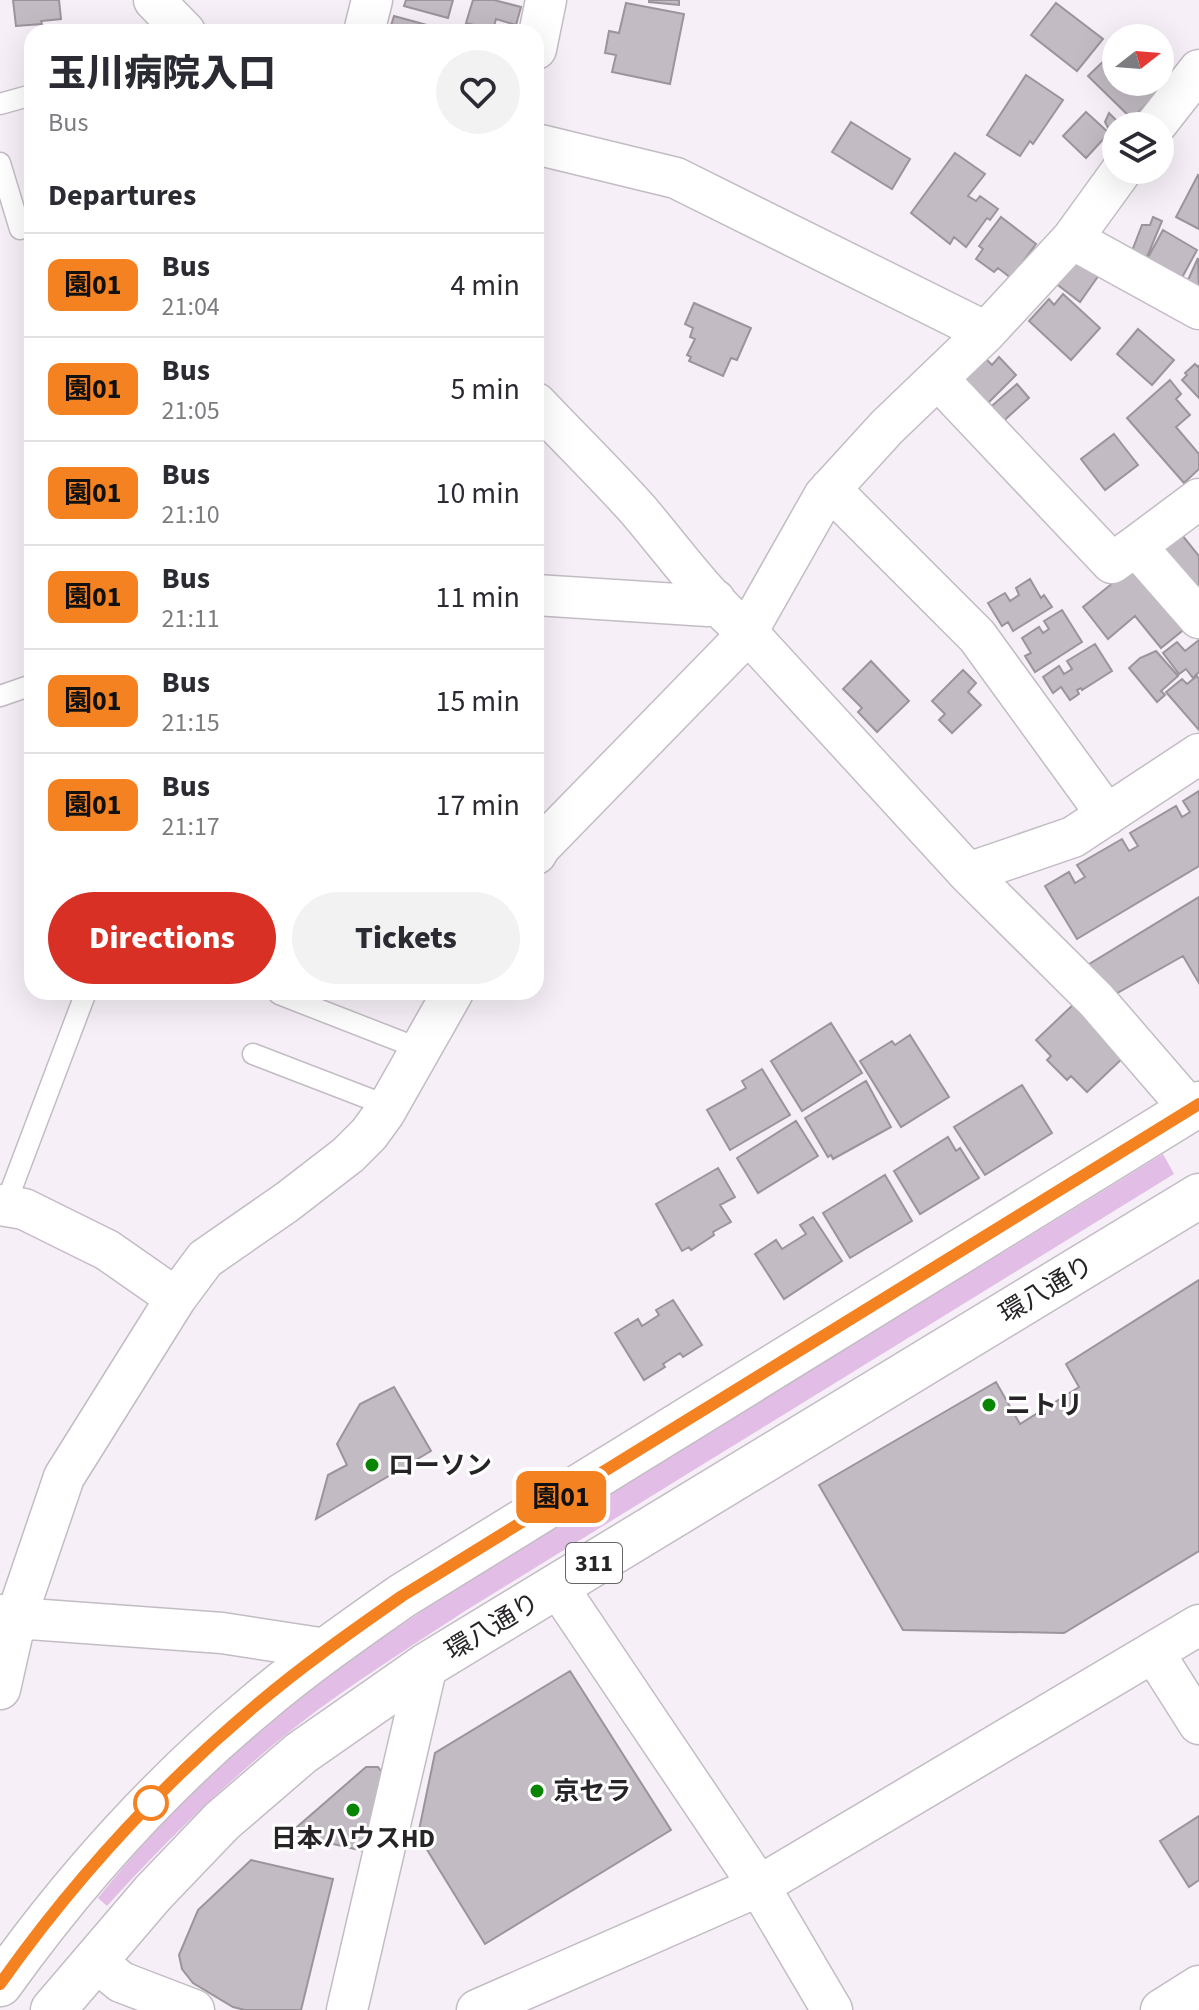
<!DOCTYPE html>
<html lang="en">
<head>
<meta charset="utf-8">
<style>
	:root { --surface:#fff; --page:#f2f2f3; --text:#2b2b33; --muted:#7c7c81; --line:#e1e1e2; --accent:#d93025 }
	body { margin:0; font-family:"Source Sans 3","Noto Sans JP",sans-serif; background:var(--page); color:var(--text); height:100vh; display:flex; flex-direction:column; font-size:30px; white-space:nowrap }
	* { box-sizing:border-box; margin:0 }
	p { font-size:26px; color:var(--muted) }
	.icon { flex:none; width:44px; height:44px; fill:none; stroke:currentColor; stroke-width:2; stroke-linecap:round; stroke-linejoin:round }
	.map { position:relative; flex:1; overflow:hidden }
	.panel { position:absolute; left:24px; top:24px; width:520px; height:976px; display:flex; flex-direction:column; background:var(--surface); border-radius:24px; box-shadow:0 8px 32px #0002 }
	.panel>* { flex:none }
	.badge { padding:0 16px; border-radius:12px; font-size:28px; line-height:52px }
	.needle { width:52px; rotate:73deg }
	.controls { position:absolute; left:1102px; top:24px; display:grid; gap:16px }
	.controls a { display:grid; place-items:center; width:72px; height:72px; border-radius:50%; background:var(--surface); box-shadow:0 8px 32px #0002; font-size:40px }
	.map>.badge { position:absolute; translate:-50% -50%; box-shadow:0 0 0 4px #fff }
	h2 { padding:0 24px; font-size:30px; line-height:72px }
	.round { display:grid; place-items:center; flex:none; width:84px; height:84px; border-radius:42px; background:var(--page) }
	.head { display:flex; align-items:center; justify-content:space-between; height:136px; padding:0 24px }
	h1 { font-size:38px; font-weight:800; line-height:60px }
	.primary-button { display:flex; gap:16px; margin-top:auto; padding:16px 24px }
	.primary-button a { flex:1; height:92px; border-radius:48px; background:var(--accent); color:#fff; font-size:32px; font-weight:800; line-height:92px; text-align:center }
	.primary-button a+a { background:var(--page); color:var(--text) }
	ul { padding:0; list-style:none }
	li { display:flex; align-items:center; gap:24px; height:104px; padding:0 24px; border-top:2px solid var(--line) }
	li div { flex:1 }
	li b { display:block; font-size:30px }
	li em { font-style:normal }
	li .badge { min-width:88px; font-weight:700; text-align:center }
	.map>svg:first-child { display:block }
	.green { fill:#e2bee7 }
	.building { fill:#c2bbc3; stroke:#9b949b; stroke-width:2 }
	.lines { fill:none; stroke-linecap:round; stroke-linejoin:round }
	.service-casing { stroke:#c3bcc4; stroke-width:23 }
	.minor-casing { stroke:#c3bcc4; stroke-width:43 }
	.primary-casing { stroke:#c3bcc4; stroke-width:47 }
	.service { stroke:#fff; stroke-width:20 }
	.minor { stroke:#fff; stroke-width:40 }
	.primary { stroke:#fff; stroke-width:44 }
	.line-casing { stroke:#fff; stroke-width:18 }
	.line { stroke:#f58220; stroke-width:12 }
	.poi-dot { fill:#098504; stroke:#fff; stroke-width:3 }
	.stop-dot { fill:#fff; stroke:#f58220; stroke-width:4 }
	.labels { text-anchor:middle; stroke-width:6; stroke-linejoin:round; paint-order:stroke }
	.shield { fill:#fff; stroke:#686668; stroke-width:2 }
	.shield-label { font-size:24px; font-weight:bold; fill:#272427 }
	.street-label { font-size:26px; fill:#272427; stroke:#fff }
	.poi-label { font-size:26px; font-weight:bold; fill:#272427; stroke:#fff; text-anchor:start }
</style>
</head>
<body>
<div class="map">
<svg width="1199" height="2010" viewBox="0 0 1199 2010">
	<rect width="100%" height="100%" fill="#f6eff7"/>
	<!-- green -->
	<path class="green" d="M1163 1154 1174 1174 465 1611C409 1648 352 1683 298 1725 229 1779 166 1841 107 1906L98 1898C164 1815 243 1741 328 1677 368 1646 412 1618 454 1590Z"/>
	<!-- building -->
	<path class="building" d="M13 0H59L61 19 41 21 42 24 16 26Z
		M406 0H453L448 18 404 6Z
		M473 0H494L521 7 516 25 496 19 493 30 466 23Z
		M649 0H679V5L649 2Z
		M626 3 684 14 670 84 612 72 616 55 605 53 609 31 619 33Z
		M1056 3 1103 39 1077 71 1031 35Z
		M394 16 445 30 444 32H397L390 29Z
		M1115 50 1116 82H1146L1157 93 1132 119 1088 76Z
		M1026 75 1063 100 1033 144 1030 141 1020 156 987 135Z
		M1086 112 1109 133 1086 158 1063 136Z
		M1109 113 1122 126H1116L1115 141 1105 122Z
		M851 122 910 159 892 189 832 152Z
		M955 153 985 174 968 196 976 201 980 196 998 209 990 220 987 218 966 247 954 237 950 244 911 213Z
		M1198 175 1199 176V229L1176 217Z
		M1001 217 1036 244 1011 278 998 268 994 272 976 259 983 249 979 246Z
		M1153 217 1162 221 1147 257 1132 251 1142 225H1150Z
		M1163 230 1197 250 1179 283 1145 263Z
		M1073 256 1099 275 1080 302 1054 282Z
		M1198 258 1199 290 1183 291Z
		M1063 294 1100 328 1071 360 1029 321 1049 299 1054 305Z
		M694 303 751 328 737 360 731 358 723 376 689 361 691 357 687 355 695 339 690 337 693 328 685 324Z
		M1138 329 1174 360 1152 385 1117 354Z
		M982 355 992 365 999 357 1016 375 985 406 958 379Z
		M1195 364 1198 367 1199 365V398L1182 380 1187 375 1185 373Z
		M1170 380 1181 394 1176 399 1190 415 1176 427 1199 454V469L1184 483 1127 418Z
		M1017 384 1029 398 999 425 986 411Z
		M1114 434 1138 465 1105 490 1081 459Z
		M1178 530 1199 556V588L1158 550Z
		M1138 567 1187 627 1161 648 1135 616 1108 639 1083 607 1119 578Z
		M1030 579 1041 598 1044 595 1052 607 1013 631 1008 622 1002 626 988 603 1005 593 1010 601 1019 595 1016 588Z
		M1062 610 1082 642 1035 672 1025 656 1031 653 1022 638 1039 627 1043 633 1049 629 1044 621Z
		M1199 640V672L1193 678 1186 669 1179 674 1163 653 1177 642 1185 651Z
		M1095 644 1112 671 1082 690 1081 688 1077 690 1079 694 1070 700 1061 687 1053 693 1043 677 1059 666 1064 674 1072 669 1067 661Z
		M1156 651 1178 676 1161 691 1165 695 1157 702 1129 668 1140 658Z
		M871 661 909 701 877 732 858 712 862 708 843 689Z
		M963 670 976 683 968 692 981 705 952 733 939 720 945 714 932 701Z
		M1197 676 1199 679V730L1166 692 1182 679 1187 684Z
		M1199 791V866L1077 939 1045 886 1069 872 1075 883 1085 877 1077 865 1122 839 1129 851 1138 846 1130 833 1176 806 1182 817 1190 812 1183 801Z
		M1199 897V983L1183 956 1112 996 1086 966Z
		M1076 1002 1125 1056 1087 1092 1071 1076 1067 1080 1047 1060 1051 1056 1036 1040Z
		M831 1023 862 1073 802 1111 771 1061Z
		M910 1035 949 1097 901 1127 860 1061 892 1041 895 1045Z
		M762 1069 790 1115 730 1150 707 1110 746 1088 742 1081Z
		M866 1081 891 1127 833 1159 831 1155 828 1157 805 1118Z
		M1022 1085 1052 1133 985 1175 954 1127Z
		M796 1121 818 1156 758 1193 737 1158Z
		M948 1137 956 1151 960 1148 979 1178 920 1214 894 1171Z
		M718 1168 735 1197 720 1205 731 1222 713 1232 714 1235 691 1250 689 1247 682 1251 656 1204Z
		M885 1175 912 1221 850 1258 823 1213Z
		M813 1217 842 1261 784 1299 755 1254 776 1240 782 1249 806 1234 800 1225Z
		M1199 1280V1551L1064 1633 903 1630 819 1485 996 1382 1020 1424 1079 1387 1066 1364Z
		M673 1300 702 1345 683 1357 680 1353 663 1364 665 1367 644 1380 615 1333 638 1319 642 1326 659 1315 656 1310Z
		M394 1387 431 1451 316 1519 328 1475 347 1465 337 1444 360 1404Z
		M570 1671 671 1830 485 1944 418 1835 435 1753Z
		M366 1767H378L386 1778 368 1852 298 1836 297 1827Z
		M1199 1816V1880L1189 1887 1160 1841Z
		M251 1860 333 1879 301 2010H245L233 2007 193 1983 182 1969 179 1955 198 1910Z"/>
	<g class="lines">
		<defs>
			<path id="service" d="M0 104 32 95
				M0 163 20 229
				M0 696 32 685
				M279 994 420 1049
				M253 1054 388 1106
				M5 1206 86 992"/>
			<path id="minor" d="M154 0 185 32
				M364 32 372 0
				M536 49 546 0
				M1155 126 1199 70
				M536 144 676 178 986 332
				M1072 239 1199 309
				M938 379 1112 563 1136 546 1199 618
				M536 403C570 439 606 474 639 511 673 551 707 599 747 632L968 873 1096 1000 1190 1109
				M830 489 977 636 1107 815
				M1136 546 1199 499
				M536 595 708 606 715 600
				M536 854 540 847 734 648 747 632 824 496 887 427 986 332 1072 239 1122 170
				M968 873 1073 837 1199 754
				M0 1205 24 1209 107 1250 176 1298
				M557 1586 759 1886 832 2010
				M0 1615 16 1618 222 1633 326 1649
				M1154 1653 1199 1724
				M0 1689 16 1618 64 1477 176 1298 205 1259 287 1202 348 1155 369 1134 385 1112 453 992
				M94 1960 121 1982 194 2010
				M347 2010 427 1665
				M477 2010 759 1886 1199 1625
				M1161 2010 1199 1986"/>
			<path id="primary" d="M0 1984C73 1882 158 1787 255 1706 302 1666 352 1631 402 1596L1199 1104
				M53 2010 153 1893 222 1821 301 1753 427 1665 1199 1196"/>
		</defs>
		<!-- service casing -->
		<use href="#service" class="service-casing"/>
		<!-- minor casing -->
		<use href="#minor" class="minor-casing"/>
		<!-- primary casing -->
		<use href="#primary" class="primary-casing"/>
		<!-- service -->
		<use href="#service" class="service"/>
		<!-- minor -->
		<use href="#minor" class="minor"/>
		<!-- primary -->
		<use href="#primary" class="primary"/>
	</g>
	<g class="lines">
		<defs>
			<path id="line" d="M0 1984C73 1881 159 1787 255 1706 302 1666 352 1631 402 1596L1199 1104"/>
		</defs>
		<!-- line casing -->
		<use href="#line" class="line-casing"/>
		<!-- line -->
		<use href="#line" class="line"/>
	</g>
	<!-- markers -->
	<g class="poi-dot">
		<circle cx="989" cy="1405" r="8"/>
		<circle cx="372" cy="1465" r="8"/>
		<circle cx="537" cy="1791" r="8"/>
		<circle cx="353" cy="1810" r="8"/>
	</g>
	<circle class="stop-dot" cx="151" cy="1803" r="16"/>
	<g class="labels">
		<!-- shield labels -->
		<rect class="shield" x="566" y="1543" width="56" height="40" rx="6"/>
		<g class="shield-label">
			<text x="594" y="1571">311</text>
		</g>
		<!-- street labels -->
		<g class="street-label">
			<text transform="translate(1046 1289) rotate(-31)" y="9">環八通り</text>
			<text transform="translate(492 1626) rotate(-31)" y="9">環八通り</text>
		</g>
		<!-- poi labels -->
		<g class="poi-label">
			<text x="1005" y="1414">ニトリ</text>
			<text x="388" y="1474">ローソン</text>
			<text x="553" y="1800">京セラ</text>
			<text x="353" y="1847" text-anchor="middle">日本ハウスHD</text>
		</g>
	</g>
</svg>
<div class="controls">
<a><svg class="needle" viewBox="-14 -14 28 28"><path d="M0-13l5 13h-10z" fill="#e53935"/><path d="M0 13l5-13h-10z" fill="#7c7c81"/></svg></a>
<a><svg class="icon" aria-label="layers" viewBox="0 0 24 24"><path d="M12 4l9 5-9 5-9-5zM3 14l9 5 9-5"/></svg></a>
</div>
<b class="badge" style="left:561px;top:1497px;background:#f58220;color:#111">園01</b>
<section class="panel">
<div class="head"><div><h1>玉川病院入口</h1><p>Bus</p></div><a class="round"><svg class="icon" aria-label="heart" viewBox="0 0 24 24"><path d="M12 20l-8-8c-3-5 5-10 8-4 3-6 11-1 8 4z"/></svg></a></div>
<h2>Departures</h2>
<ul>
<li><span class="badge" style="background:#f58220;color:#111">園01</span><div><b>Bus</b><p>21:04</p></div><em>4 min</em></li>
<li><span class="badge" style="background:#f58220;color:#111">園01</span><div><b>Bus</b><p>21:05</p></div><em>5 min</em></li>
<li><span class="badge" style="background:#f58220;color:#111">園01</span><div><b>Bus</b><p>21:10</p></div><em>10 min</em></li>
<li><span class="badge" style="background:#f58220;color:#111">園01</span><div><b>Bus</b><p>21:11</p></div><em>11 min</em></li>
<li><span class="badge" style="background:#f58220;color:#111">園01</span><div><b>Bus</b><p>21:15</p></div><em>15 min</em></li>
<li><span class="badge" style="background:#f58220;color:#111">園01</span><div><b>Bus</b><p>21:17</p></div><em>17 min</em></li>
</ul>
<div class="primary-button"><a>Directions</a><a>Tickets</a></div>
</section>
</div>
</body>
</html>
